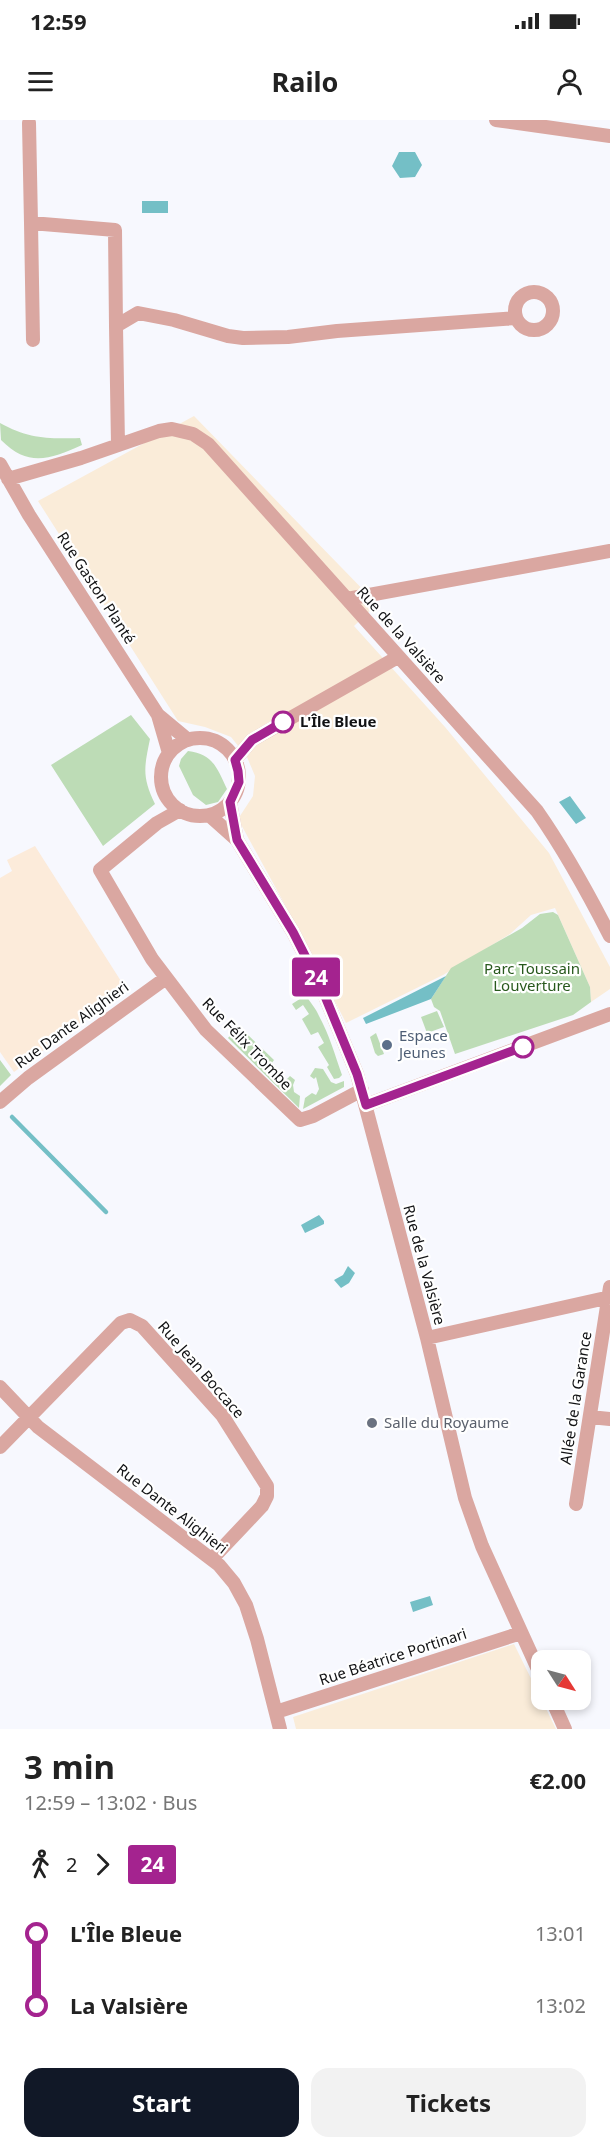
<!DOCTYPE html>
<html lang="en">
<head>
<meta charset="utf-8">
<style>
	:root { --surface:#fff; --page:#f2f2f2; --text:#222; --muted:#767676; --accent:#111827 }
	body { margin:0; font-family:"Noto Sans",sans-serif; background:var(--page); color:var(--text); height:100vh; display:flex; flex-direction:column; font-size:22px; white-space:nowrap }
	* { box-sizing:border-box; margin:0 }
	p { font-size:20px; color:var(--muted) }
	.icon { flex:none; width:33px; height:33px; fill:none; stroke:currentColor; stroke-width:2; stroke-linecap:round; stroke-linejoin:round }
	.map { position:relative; height:1609px; overflow:hidden }
	.panel { display:flex; flex-direction:column; background:var(--surface); flex:1 }
	.panel>* { flex:none }
	.badge { padding:0 12px; border-radius:4px; font-size:21px; line-height:39px }
	.needle { width:39px; rotate:126deg }
	.fabs { position:absolute; left:531px; top:1530px; display:grid; gap:12px }
	.fabs a { display:grid; place-items:center; width:60px; height:60px; border-radius:12px; background:var(--surface); box-shadow:0 3px 9px #0003; font-size:30px }
	.map>.badge { position:absolute; translate:-50% -50%; box-shadow:0 0 0 3px #fff }
	.legs { display:flex; align-items:center; gap:9px; height:66px; padding:0 24px; font-size:20px }
	.legs p { margin-inline-start:auto }
	.overview { display:flex; align-items:center; justify-content:space-between; height:102px; padding:0 24px }
	h1 { font-size:33px; font-weight:700; line-height:45px }
	.action { display:flex; gap:12px; margin-top:auto; padding:12px 24px }
	.action a { flex:1; height:69px; border-radius:18px; background:var(--accent); color:#fff; font-size:24px; font-weight:700; line-height:69px; text-align:center }
	.action a+a { background:var(--page); color:var(--text) }
	ul { padding:0 24px; list-style:none }
	li { display:flex; align-items:center; gap:21px; height:72px; font-size:22px }
	li i { display:grid; place-items:center; width:9px; height:100%; margin:0 8px; background:currentColor }
	li i::after { content:''; width:15px; height:15px; margin:-8px; border:4px solid; border-radius:50%; background:var(--surface) }
	li p { margin-inline-start:auto }
	li:first-child i { background:linear-gradient(#0000 50%,currentColor 0) }
	li:last-child i { background:linear-gradient(currentColor 50%,#0000 0) }
	.status { display:flex; justify-content:space-between; align-items:center; height:42px; padding:0 30px; background:var(--surface); direction:ltr }
	.status svg { height:16px; fill:currentColor }
	header { display:flex; justify-content:space-between; align-items:center; height:78px; padding:0 24px; background:var(--surface); font-size:27px; font-weight:700 }
	.map>svg:first-child { display:block }
	.commercial { fill:#faecd9 }
	.education { fill:#fcebda }
	.green { fill:#bddcb6 }
	.water { fill:#74bfc6 }
	.lines { fill:none; stroke-linecap:round; stroke-linejoin:round }
	.stream { stroke:#74bfc6; stroke-width:4.5 }
	.street { stroke:#daa7a1; stroke-width:14 }
	.line-1-casing { stroke:#fff; stroke-width:14 }
	.line-1 { stroke:#a4238f; stroke-width:9 }
	.stop-1-dot { fill:#fff; stroke:#a4238f; stroke-width:3 }
	.service-dot { fill:#5c6f8a; stroke:#fff; stroke-width:2 }
	.worship-dot { fill:#6b7280; stroke:#fff; stroke-width:2 }
	.labels { text-anchor:middle; stroke-width:4.5; stroke-linejoin:round; paint-order:stroke }
	.street-label { font-size:15px; fill:#111214; stroke:#fff }
	.stop-label { font-size:15px; font-weight:bold; fill:#111214; stroke:#fff; text-anchor:start }
	.park-label { font-size:15px; fill:#28591d; stroke:#fff }
	.service-label { font-size:15px; fill:#4e5e75; stroke:#fff; text-anchor:start }
	.worship-label { font-size:15px; fill:#5b616d; stroke:#fff; text-anchor:start }
</style>
</head>
<body>
<div class="status"><b>12:59</b><svg viewBox="0 0 49 12"><path d="M0 12V9h3v3zM5 12V6h3v6zM10 12V3h3v9zM15 12V0h3v12zM26 1h20v11H26zM47 4h2v5h-2z"/></svg></div>
<header><svg class="icon" aria-label="menu" viewBox="0 0 24 24"><path d="M4 6h16M4 12h16M4 18h16"/></svg>Railo<svg class="icon" aria-label="person" viewBox="0 0 24 24"><circle cx="12" cy="8" r="4"/><path d="M4 21q1-7 8-7t8 7"/></svg></header>
<div class="map">
<svg width="610" height="1609" viewBox="0 0 610 1609">
	<rect width="100%" height="100%" fill="#f7f8fe"/>
	<!-- commercial -->
	<path class="commercial" d="M194 296 377 484 354 506 445 607 549 733 610 847V869L591 882 590 867 555 788 531 795 510 814 443 855 346 903 296 805 238 699 253 676 255 656 247 637 231 617 205 607 178 601 38 381Z
		M514 1524 556 1609H296L293 1597Z"/>
	<!-- education -->
	<path class="education" d="M35 726 126 869 14 952 0 932V758L12 751 7 740Z"/>
	<!-- green -->
	<path class="green" d="M0 303C29 319 48 319 80 318L82 325C50 339 29 348 1 320Z
		M131 595 150 619C144 648 142 657 155 684L103 726 51 645Z
		M188 631C213 634 217 648 227 669L218 682 206 685 193 675 179 646 181 639Z
		M553 792 558 795 590 867 591 882 573 895 455 934 440 891 434 887 431 879 451 848 522 808 540 794Z
		M306 875C310 883 316 888 319 896 329 914 335 935 342 955L339 958 334 959 327 947 329 945 318 927 324 923 318 912 311 915 302 899 309 894 303 885 296 890 292 884Z
		M437 891 444 907 427 913 421 897Z
		M232 913H246L274 940 269 947 285 961 290 956 295 960 293 965 294 972 300 976 299 988 228 918Z
		M376 913 384 934 378 936 375 933 370 917Z
		M0 940 11 955 0 966Z
		M315 948 323 949 331 962 336 964 344 961V967L303 989 305 978 312 973 316 975 319 969 316 957 314 959 310 956Z"/>
	<!-- water -->
	<path class="water" d="M399 32H415L422 45 415 57 400 58 392 46Z
		M142 81H168V93H142Z
		M570 676 586 698 576 704 559 682Z
		M446 856 431 879 366 904 363 898Z
		M319 1095 324 1101V1104L305 1113 301 1105Z
		M348 1146 355 1153 349 1163 341 1168 334 1160 343 1155Z
		M430 1476 433 1485 413 1492 410 1482Z"/>
	<g class="lines">
		<!-- stream -->
		<path class="stream" d="M12 997 106 1092"/>
		<!-- street -->
		<path class="street" d="M496 0 610 16
			M29 3 31 103
			M515 191a19 19 0 1 1 38 0a19 19 0 1 1-38 0Z
			M33 220 31 103 115 110 116 206
			M118 325 116 206 138 193 174 200 228 216 243 218 288 217 337 211 516 198
			M0 344 29 395 158 595 169 633
			M8 359 81 338 159 311 172 309 193 314 208 324 537 691C565 731 588 773 610 816
			M347 479 610 431
			M158 595 188 620
			M161 657a39 39 0 1 1 78 0a39 39 0 1 1-78 0Z
			M235 640 252 620 398 537
			M230 682 237 720
			M180 690 157 703 100 750 152 839 206 910 300 1000 313 996 362 970
			M209 695 237 720 293 812 322 869 357 954 427 1218 465 1378 482 1426 542 1558
			M0 982 28 958 166 858
			M366 985 610 894
			M427 1218 610 1177
			M0 1267 38 1307 219 1445 234 1463 246 1485 257 1519 280 1609
			M590 1297 610 1299
			M0 1327 121 1203 130 1200 142 1206 222 1295 267 1366V1376L262 1386 212 1439
			M576 1384 610 1167
			M552 1580 565 1609
			M276 1592 521 1513"/>
	</g>
	<g class="lines">
		<defs>
			<path id="line-1" d="M283 602 252 620 235 640 238 651 239 662 230 682 237 720 293 812 322 869 357 954 366 985 523 927"/>
		</defs>
		<!-- line-1 casing -->
		<use href="#line-1" class="line-1-casing"/>
		<!-- line-1 -->
		<use href="#line-1" class="line-1"/>
	</g>
	<!-- markers -->
	<g class="stop-1-dot">
		<circle cx="283" cy="602" r="10"/>
		<circle cx="523" cy="927" r="10"/>
	</g>
	<circle class="service-dot" cx="387" cy="925" r="6"/>
	<circle class="worship-dot" cx="372" cy="1303" r="6"/>
	<g class="labels">
		<!-- street labels -->
		<g class="street-label">
			<text transform="translate(96 468) rotate(57)" y="5">Rue Gaston Planté</text>
			<text transform="translate(401 515) rotate(48)" y="5">Rue de la Valsière</text>
			<text transform="translate(72 905) rotate(-36)" y="5">Rue Dante Alighieri</text>
			<text transform="translate(247 924) rotate(46)" y="5">Rue Félix Trombe</text>
			<text transform="translate(424 1145) rotate(75)" y="5">Rue de la Valsière</text>
			<text transform="translate(201 1250) rotate(49)" y="5">Rue Jean Boccace</text>
			<text transform="translate(576 1278) rotate(-81)" y="5">Allée de la Garance</text>
			<text transform="translate(172 1389) rotate(38)" y="5">Rue Dante Alighieri</text>
			<text transform="translate(393 1537) rotate(-18)" y="5">Rue Béatrice Portinari</text>
		</g>
		<!-- stop labels -->
		<g class="stop-label">
			<text x="300" y="607">L'Île Bleue</text>
		</g>
		<!-- park labels -->
		<g class="park-label">
			<text x="532" y="854">Parc Toussain<tspan x="532" dy="17">Louverture</tspan></text>
		</g>
		<!-- service labels -->
		<g class="service-label">
			<text x="399" y="921">Espace<tspan x="399" dy="17">Jeunes</tspan></text>
		</g>
		<!-- worship labels -->
		<g class="worship-label">
			<text x="384" y="1308">Salle du Royaume</text>
		</g>
	</g>
</svg>
<div class="fabs">
<a><svg class="needle" viewBox="-14 -14 28 28"><path d="M0-13l5 13h-10z" fill="#e53935"/><path d="M0 13l5-13h-10z" fill="#767676"/></svg></a>
</div>
<b class="badge" style="left:316px;top:857px;background:#a4238f;color:#fff">24</b>
</div>
<section class="panel">
<div class="overview"><div><h1>3 min</h1><p>12:59 – 13:02 · Bus</p></div><b>€2.00</b></div>
<div class="legs"><svg class="icon" aria-label="walk" viewBox="0 0 24 24"><circle cx="13" cy="4" r="2"/><path d="M13 8l-2 6 4 7M11 14l-3 7M7 12l3-4h3l4 4"/></svg>2<svg class="icon" aria-label="forward" viewBox="0 0 24 24"><path d="M9 5l7 7-7 7"/></svg><b class="badge" style="background:#a4238f;color:#fff">24</b></div>
<ul>
<li><i style="color:#a4238f"></i><b>L'Île Bleue</b><p>13:01</p></li>
<li><i style="color:#a4238f"></i><b>La Valsière</b><p>13:02</p></li>
</ul>
<div class="action"><a>Start</a><a>Tickets</a></div>
</section>
</body>
</html>
